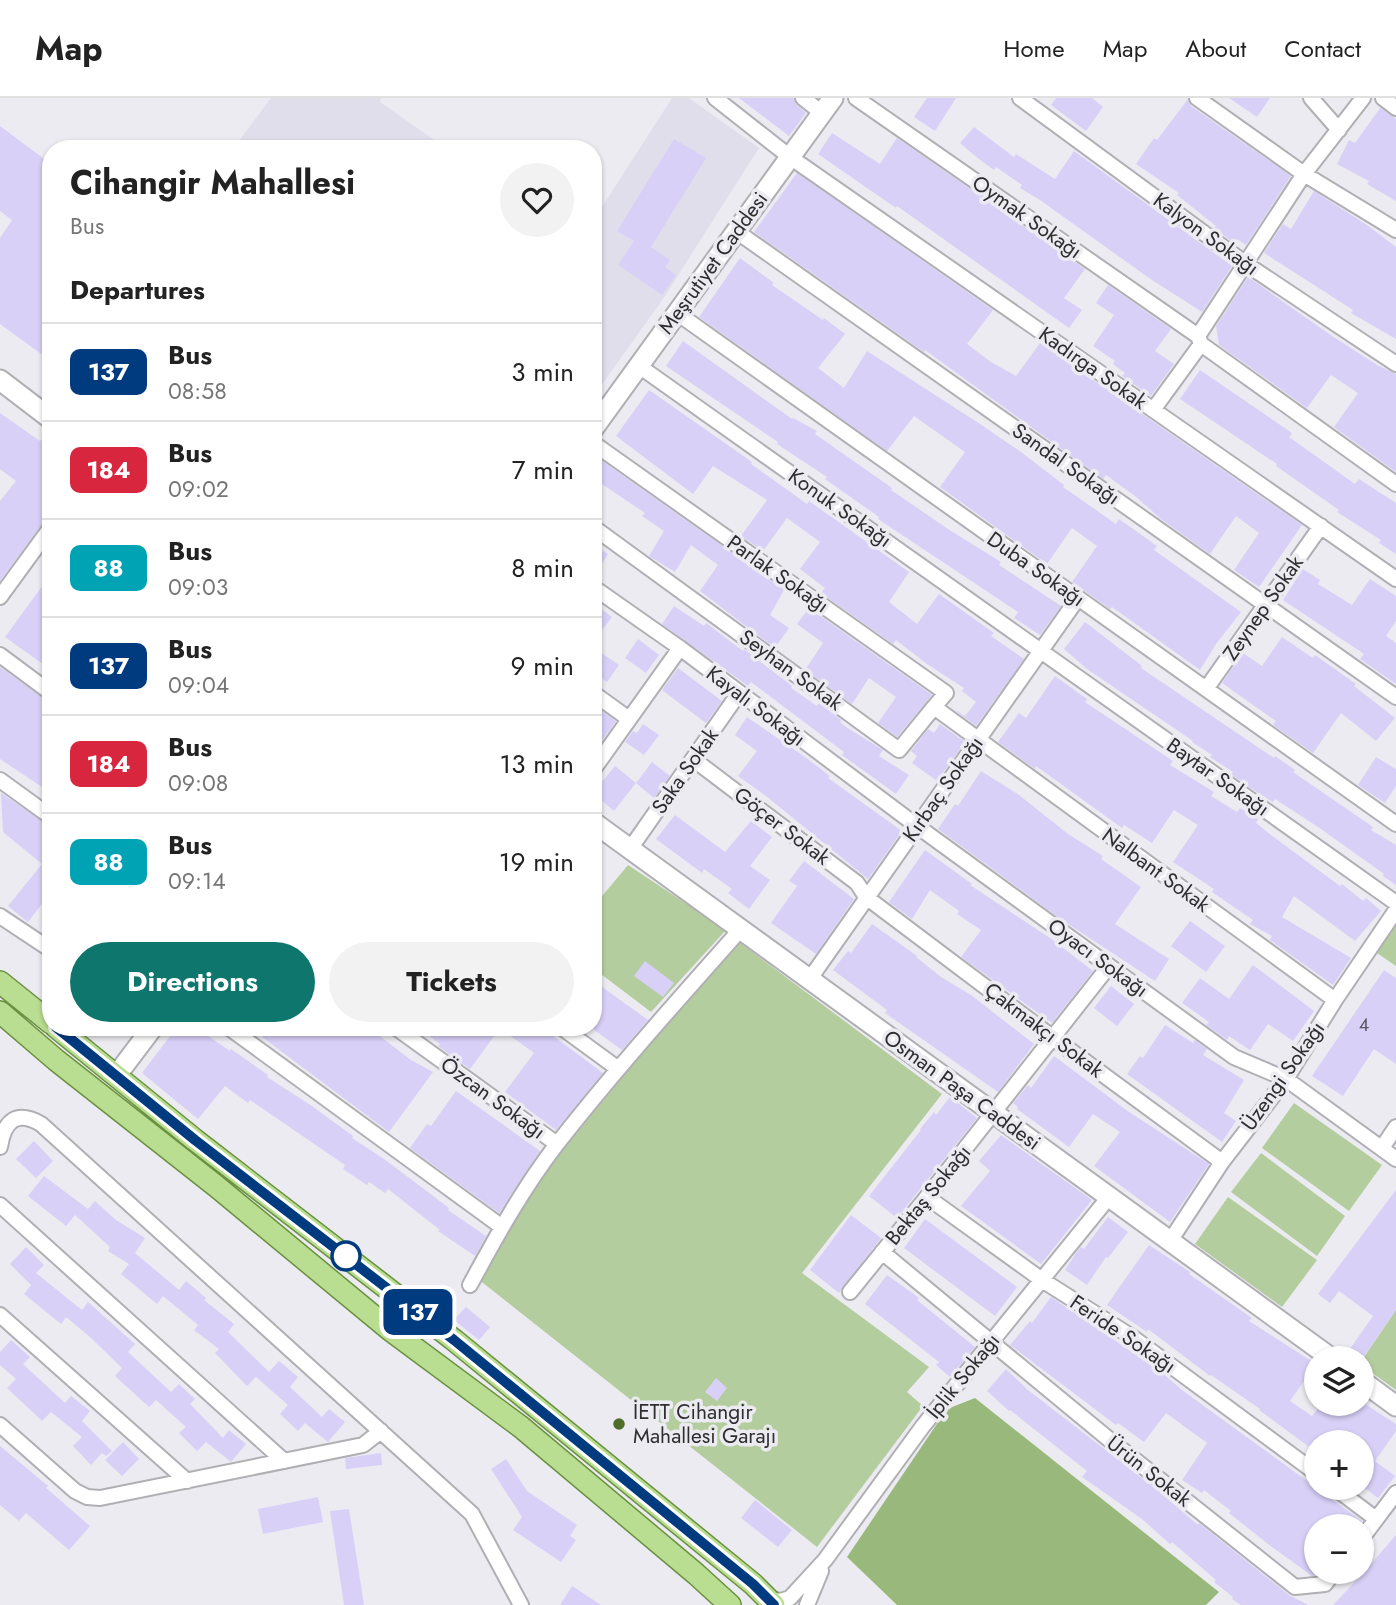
<!DOCTYPE html>
<html lang="en">
<head>
<meta charset="utf-8">
<style>
	:root { --surface:#fff; --page:#f2f2f2; --text:#222; --muted:#767676; --line:#e0e0e0; --accent:#0f766e }
	body { margin:0; font-family:Jost,sans-serif; background:var(--page); color:var(--text); height:100vh; display:flex; flex-direction:column; font-size:26px; white-space:nowrap }
	* { box-sizing:border-box; margin:0 }
	p { font-size:23px; color:var(--muted) }
	.icon { flex:none; width:38px; height:38px; fill:none; stroke:currentColor; stroke-width:2; stroke-linecap:round; stroke-linejoin:round }
	.map { position:relative; flex:1; overflow:hidden }
	.sheet { position:absolute; left:42px; top:42px; width:560px; height:896px; display:flex; flex-direction:column; background:var(--surface); border-radius:28px; box-shadow:0 2px 5px #0004 }
	.sheet>* { flex:none }
	.badge { padding:0 14px; border-radius:10px; font-size:24px; line-height:46px }
	.controls { position:absolute; left:1304px; top:1248px; display:grid; gap:14px }
	.controls a { display:grid; place-items:center; width:70px; height:70px; border-radius:50%; background:var(--surface); box-shadow:0 2px 5px #0004; font-size:35px }
	.map>.badge { position:absolute; translate:-50% -50%; box-shadow:0 0 0 4px #fff }
	h2 { padding:0 28px; font-size:26px; line-height:63px }
	.round { display:grid; place-items:center; flex:none; width:74px; height:74px; border-radius:37px; background:var(--page) }
	.headline { display:flex; align-items:center; justify-content:space-between; height:119px; padding:0 28px }
	h1 { font-size:33px; font-weight:700; line-height:52px }
	.action { display:flex; gap:14px; margin-top:auto; padding:14px 28px }
	.action a { flex:1; height:80px; border-radius:42px; background:var(--accent); color:#fff; font-size:28px; font-weight:700; line-height:80px; text-align:center }
	.action a+a { background:var(--page); color:var(--text) }
	ul { padding:0; list-style:none }
	li { display:flex; align-items:center; gap:21px; height:98px; padding:0 28px; border-top:2px solid var(--line) }
	li div { flex:1 }
	li b { display:block; font-size:26px }
	li em { font-style:normal }
	li .badge { min-width:77px; font-weight:700; text-align:center }
	header { display:flex; align-items:center; gap:42px; box-sizing:border-box; height:98px; padding:0 35px; background:var(--surface); border-bottom:2px solid var(--line) }
	header strong { font-size:33px }
	nav { display:flex; gap:38px; margin-inline-start:auto; font-size:24px }
	.map>svg:first-child { display:block }
	.built { fill:#e0deeb }
	.green { fill:#b4cd9e }
	.forest { fill:#99b97c }
	.building { fill:#d8d0f7 }
	.lines { fill:none; stroke-linecap:round; stroke-linejoin:round }
	.street-casing { stroke:#b0afb4; stroke-width:18 }
	.secondary-casing { stroke:#b0afb4; stroke-width:23 }
	.primary-casing { stroke:#6a9140; stroke-width:24 }
	.street { stroke:#fff; stroke-width:14 }
	.secondary { stroke:#fff; stroke-width:19 }
	.primary { stroke:#b9dd91; stroke-width:21 }
	.line-casing { stroke:#fff; stroke-width:16 }
	.line { stroke:#003b80; stroke-width:10 }
	.stop-dot { fill:#fff; stroke:#003b80; stroke-width:3.5 }
	.poi-dot { fill:#4d6f27; stroke:#ecebf1; stroke-width:2.5 }
	.labels { text-anchor:middle; stroke-width:7; stroke-linejoin:round; paint-order:stroke }
	.number-label { font-size:18px; fill:#585662 }
	.street-label { font-size:21px; fill:#2e2e30; stroke:#ecebf1 }
	.poi-label { font-size:21px; fill:#2e2e30; stroke:#ecebf1; text-anchor:start }
</style>
</head>
<body>
<header>
<strong>Map</strong>
<nav><a>Home</a><a>Map</a><a>About</a><a>Contact</a></nav>
</header>
<div class="map">
<svg width="1396" height="1507" viewBox="0 0 1396 1507">
	<rect width="100%" height="100%" fill="#ecebf1"/>
	<!-- built -->
	<path class="built" d="M271 0H381L380 4 447 51H233Z
		M672 0H689L759 50 663 201 593 299V123Z"/>
	<!-- green -->
	<path class="green" d="M628 767 726 832 651 914 593 870V809Z
		M1396 824V868L1377 855Z
		M739 844 942 996 802 1175 929 1269 907 1294 923 1308 817 1449 478 1181 545 1074 660 933Z
		M1294 1005 1382 1067 1349 1113 1262 1050Z
		M1261 1055 1345 1118 1317 1158 1231 1094Z
		M1228 1099 1317 1162 1282 1209 1195 1146Z
		M1396 1212V1292L1364 1269 1362 1262Z"/>
	<!-- forest -->
	<path class="forest" d="M975 1300 1219 1494 1206 1507H897L847 1459 947 1311Z"/>
	<!-- building -->
	<path class="building" d="M739 0H793L797 7 806 15 789 38Z
		M927 0H956L935 33 914 19Z
		M1056 0H1092L1103 9 1086 33 1051 7Z
		M1229 0H1270L1257 19Z
		M1188 1 1191 8 1291 78 1246 147 1237 141 1234 145 1214 130 1216 128 1177 97 1179 95 1136 66 1154 40 1157 42Z
		M1380 10 1396 21V103L1367 86 1369 83 1337 66 1349 42 1355 45Z
		M0 28 51 66V263L0 226V140L12 122 0 113Z
		M974 29 1014 59 1016 56 1055 81 1074 53 1232 168 1202 214 1149 180 1040 102 1020 90 1022 87 996 69 994 72 975 58 960 45Z
		M832 35 880 66 897 40 1085 171 1064 200 1082 212 1069 230 897 108 896 110 818 56Z
		M674 41 706 60 651 149 670 162 665 169 676 177 662 197 618 167 634 143 617 133Z
		M797 75 993 212 967 246 991 264 1016 278 1040 245 1302 427 1259 489 1234 472 1259 435 1236 418 1210 456 1161 421 1135 398 1106 377 1103 381 925 252 924 254 754 134Z
		M1314 93 1367 127 1396 149V241L1351 215 1353 212 1264 155 1283 126 1291 131Z
		M740 160 774 185 772 187 823 222 824 220 845 236 818 270 844 290 867 253 980 326 1021 354 1064 387 1063 389 1116 426 1119 421 1157 448 1154 452 1241 514 1216 546 1200 572 1112 509 1110 511 1072 484 1097 448 1072 430 1047 466 940 389 965 354 914 318 887 353 699 219Z
		M1248 179 1332 238 1377 267 1396 276V374L1334 329 1358 295 1331 277 1307 310 1219 247 1216 228Z
		M1108 187 1171 231 1155 253 1174 266 1151 298 1122 278 1125 275 1113 266 1115 263 1093 248 1114 217 1096 205Z
		M683 243 792 321 793 320 817 333 815 336 892 390 891 392 948 431 1001 464 999 467 1061 508 1040 537 1014 520 1018 514 878 421 879 419 825 381 827 379 777 346 778 344 666 268Z
		M1200 272 1292 335 1289 339 1355 386 1359 381 1396 405V456L1379 445 1381 442 1337 414 1339 412 1276 368 1277 366 1180 301Z
		M649 292 752 364 751 366 807 406 809 403 909 474 889 504 917 526 939 496 994 535 991 538 1024 561 976 628 952 610 965 618 976 604 962 593 964 590 927 566 896 542 893 546 821 495 825 490 800 471 820 444 787 420 763 453 741 438 767 402 713 368 693 396 616 338Z
		M0 315 40 343 43 340 51 344V414L0 483V403L16 383 0 371Z
		M601 362 784 492 770 517 789 530 775 550 700 493 718 467 691 447 675 474 649 458 664 433 642 418 645 415 593 380V374Z
		M593 447 608 456 594 479H593Z
		M1303 471 1320 482 1318 486 1352 507 1370 481 1396 498V523L1386 538 1396 545V586L1360 561 1364 556 1283 502Z
		M51 476V572L5 539Z
		M593 505 612 519 593 544Z
		M674 508 704 528 706 525 743 553 744 551 792 588 791 590 817 608 819 605 841 622 840 624 846 629 883 652 879 658 909 677 896 696 842 657 844 654 751 584 748 588 662 526Z
		M809 510 932 597 897 639 878 625 896 599 869 580 852 606 805 572 823 545 797 526Z
		M1085 524 1142 568 1141 570 1274 660 1275 658 1295 672 1293 674 1373 729 1371 732 1396 747V787L1383 778 1384 776 1321 731 1275 701 1273 704 1249 689 1231 676 1233 674 1210 659 1212 657 1192 644 1193 643 1087 571 1064 551Z
		M1282 539 1313 560 1315 557 1356 586 1354 588 1395 620 1376 643 1341 615 1313 655 1273 627 1276 623 1222 585 1243 555 1262 568Z
		M638 541 659 557 646 575 625 560Z
		M593 549 619 567 607 584 593 575Z
		M0 569 51 606V695L0 661Z
		M678 570 722 603 706 625 662 592Z
		M1055 578 1087 601 1085 604 1173 663 1170 667 1214 694 1211 698 1237 714 1240 710 1258 721 1256 725 1271 737 1340 788 1342 786 1363 803 1366 800 1381 813 1355 843 1294 798 1282 819 1351 860 1333 887 1270 842 1272 838 1250 826 1253 822 1212 794 1214 791 1173 764 1198 727 1174 712 1152 745 1124 727 1122 730 1036 668 1035 671 998 644 1019 615 1026 620Z
		M598 610 616 623 593 655V616Z
		M747 619 805 659 830 678 828 680 902 733 868 781 766 698 738 678 757 653 735 637Z
		M643 626 659 637 644 657 625 644 633 633 637 635Z
		M940 626 965 644 937 683 912 665 917 658 911 653 928 631 934 635Z
		M1376 659 1396 671V688L1385 705 1358 687Z
		M652 664 670 678 654 700 636 685Z
		M615 668 636 685 614 713 593 695Z
		M981 673 1019 697 1068 736 1103 758 1101 761 1141 789 1115 826 1169 861 1155 883 1059 820 938 731 955 706 958 708Z
		M1 695 51 729V794L28 824 8 808 42 766 3 734Z
		M675 717 725 754 751 723 772 739 750 768 770 782 749 811 728 795 732 791 704 771 702 775 656 741Z
		M925 752 972 786 970 787 1050 840 1093 873 1052 925 961 859 981 832 957 816 959 813 930 792 912 821 889 804Z
		M804 763 854 801 816 856 771 825 797 788 789 783Z
		M1190 823 1225 848 1206 874 1171 848Z
		M872 826 917 858 916 859 941 879 971 897 1034 946 998 994 885 915 887 912 833 872 848 853 851 855Z
		M645 863 674 885 663 899 634 878Z
		M1253 867 1314 913 1293 943 1268 926 1250 952 1229 938 1227 942 1206 927 1209 924 1182 905 1200 880 1229 901Z
		M1384 872 1396 880V966L1374 951 1343 998 1312 978Z
		M598 886 648 922 622 952 593 931V892Z
		M1111 888 1134 906 1117 928 1094 910Z
		M1165 927 1193 945 1195 942 1207 951 1203 957 1244 982 1224 1015 1236 1023 1222 1044 1127 976 1140 958 1143 960Z
		M177 929H195L230 953 231 951 268 977 267 979 312 1008 353 1038 352 1040 384 1061 449 1110 448 1112 486 1138 475 1158 438 1133 440 1132 388 1091 385 1095 369 1084 367 1087 343 1071 345 1067 250 1002 248 1005 225 988 198 1021 142 975Z
		M269 929H368L411 962 433 974 389 1034 262 939Z
		M417 929H541L603 975 556 1032 505 994 534 955 500 930 470 971 438 948 440 946Z
		M1054 958 1129 1014 1209 1066 1170 1124 1094 1068 1120 1034 1093 1016 1069 1049 1017 1011 1018 1009 1013 1005 1028 987 1031 990Z
		M456 993 540 1053 499 1115 410 1050 427 1026 431 1028Z
		M950 999 977 1020 897 1120 869 1098 921 1032 920 1031 934 1014 936 1017Z
		M1001 1037 1092 1102 1041 1166 961 1108 990 1073 979 1063Z
		M34 1043 53 1063 36 1080 16 1061Z
		M44 1078 88 1111 95 1103 116 1122 145 1140 135 1155 179 1192 186 1183 206 1200 204 1202 234 1226 228 1234 269 1274 279 1263 298 1279 290 1289 322 1319 329 1311 345 1324 328 1344 305 1325 298 1333 280 1316 288 1307 256 1279 247 1288 215 1255 219 1251 194 1232 198 1227 163 1198 157 1206 121 1176 129 1166 108 1153 110 1149 75 1117 66 1128 28 1098Z
		M1396 1092V1212L1363 1260H1354L1347 1255 1373 1218 1339 1193 1330 1205 1318 1196Z
		M851 1117 881 1140 839 1195 810 1172Z
		M1108 1119 1128 1134 1108 1160 1106 1159 1087 1187 1065 1172 1076 1155 1081 1149 1084 1151Z
		M925 1121 1017 1189 995 1218 904 1150Z
		M1149 1147 1190 1174 1189 1176 1252 1220 1249 1223 1316 1266 1290 1303 1312 1318 1322 1306H1365L1396 1326V1333L1375 1363 1395 1378 1378 1400 1362 1388V1344H1316V1354L1259 1312 1260 1311 1211 1277 1210 1278 1148 1231 1147 1234 1107 1207Z
		M26 1149 44 1167 36 1175 82 1212 88 1204 135 1246 128 1254 171 1294 179 1286 195 1301 190 1306 223 1340 229 1332 246 1346 231 1364 206 1344 197 1353 179 1335 186 1329 156 1302 149 1309 115 1278 122 1270 90 1239 66 1219 61 1226 24 1196 31 1187 10 1166Z
		M887 1177 919 1200 917 1202 975 1249 950 1279 936 1267 939 1264 865 1206Z
		M1051 1199 1160 1273 1182 1292 1362 1423 1359 1428H1316V1477L1312 1478 1268 1446 1229 1415 1231 1413 1204 1392 1202 1395 1182 1382 1207 1345 1166 1315 1144 1344 1118 1325 1116 1327 1010 1247 1030 1223 1032 1225Z
		M466 1209 490 1229 479 1242 454 1222Z
		M11 1242 30 1259 23 1266 65 1305 71 1298 90 1313 82 1323 112 1353 106 1358 102 1355 91 1367 73 1348 82 1339 51 1314 42 1323 7 1290 16 1281 0 1267V1254Z
		M1006 1271 1028 1292 1156 1391 1198 1427 1199 1425 1289 1497 1308 1507H1241L1232 1501 1233 1499 1214 1484 1216 1482 1172 1444 1170 1446 1142 1421 1082 1379 1087 1373 1010 1312 1009 1313 987 1293Z
		M716 1280 727 1290 717 1303 705 1294Z
		M123 1344 139 1361 122 1378 105 1362Z
		M0 1348 48 1388 46 1390 90 1428 69 1452 26 1415 19 1423 0 1407Z
		M381 1355 382 1367 346 1371 345 1360Z
		M506 1361 527 1393 577 1427 570 1438 576 1442 561 1464 513 1432 522 1419 491 1371Z
		M318 1399 323 1424 263 1436 258 1411Z
		M755 1402 792 1432 778 1449 741 1420Z
		M349 1411 364 1507H344L330 1413Z
		M1396 1437V1507H1333L1365 1473Z
		M572 1488 601 1507H560Z"/>
	<g class="lines">
		<defs>
			<path id="street" d="M715 0 790 59 1396 481
				M803 0 822 15
				M856 0 1198 238
				M1020 0 1246 166 1396 266
				M1197 0 1304 76 1396 132
				M1311 0 1339 32
				M1383 0 1396 10
				M736 133 1396 599
				M677 215 1396 726
				M1201 246 1396 386
				M639 268 1396 805
				M1153 312 1201 246 1198 238 1304 76 1363 0
				M593 345 946 595 934 609
				M593 429 899 652 934 609 1335 902
				M593 489 680 550 917 728 1234 959 1286 981 1396 1061
				M0 499 51 429
				M0 557 51 595
				M1206 591 1321 428
				M593 595 629 621
				M693 661 857 785 866 799 1052 939 1222 1064
				M593 672 680 550
				M0 682 51 719
				M630 751 739 595
				M0 818 51 852
				M809 882 1078 500
				M228 929 502 1129
				M395 929 557 1046
				M561 929 617 970
				M0 1049C4 1023 16 1012 41 1026L472 1416 521 1507
				M1382 1050 1396 1029
				M927 1099 1042 1182 1132 1239 1316 1375
				M0 1107 284 1363
				M1170 1143 1222 1064 1286 981 1335 902 1396 812
				M882 1154 1111 1343 1295 1489 1325 1486 1334 1474
				M470 1187C496 1139 523 1090 557 1046 615 972 678 902 740 832
				M850 1194 927 1099 1109 868
				M0 1217 187 1383
				M0 1327 75 1393 87 1399 100 1400 363 1347 381 1333
				M1335 1390 1376 1421
				M1362 1440 1396 1395
				M768 1501 781 1503 790 1500 825 1462 923 1328 1109 1099
				M807 1507 821 1473"/>
			<path id="secondary" d="M0 282 51 321
				M593 331 833 0
				M593 724 1331 1260
				M116 978 153 929
				M1362 1283 1396 1308"/>
			<path id="primary" d="M0 884 51 925
				M0 914 56 962 216 1088 389 1231 521 1329 696 1476 730 1507
				M56 929 195 1042 454 1242 753 1486 774 1507"/>
		</defs>
		<!-- street casing -->
		<use href="#street" class="street-casing"/>
		<!-- secondary casing -->
		<use href="#secondary" class="secondary-casing"/>
		<!-- primary casing -->
		<use href="#primary" class="primary-casing"/>
		<!-- street -->
		<use href="#street" class="street"/>
		<!-- secondary -->
		<use href="#secondary" class="secondary"/>
		<!-- primary -->
		<use href="#primary" class="primary"/>
	</g>
	<g class="lines">
		<defs>
			<path id="line" d="M56 929 195 1042 454 1242 753 1486 774 1507"/>
		</defs>
		<!-- line casing -->
		<use href="#line" class="line-casing"/>
		<!-- line -->
		<use href="#line" class="line"/>
	</g>
	<!-- markers -->
	<circle class="stop-dot" cx="346" cy="1158" r="14"/>
	<circle class="poi-dot" cx="619" cy="1326" r="7"/>
	<g class="labels">
		<!-- number labels -->
		<g class="number-label">
			<text x="1364" y="933">4</text>
		</g>
		<!-- street labels -->
		<g class="street-label">
			<text transform="translate(1027 119) rotate(35)" y="7">Oymak Sokağı</text>
			<text transform="translate(1206 136) rotate(36)" y="7">Kalyon Sokağı</text>
			<text transform="translate(713 165) rotate(-54)" y="7">Meşrutiyet Caddesi</text>
			<text transform="translate(1093 270) rotate(35)" y="7">Kadırga Sokak</text>
			<text transform="translate(1066 366) rotate(35)" y="7">Sandal Sokağı</text>
			<text transform="translate(840 410) rotate(35)" y="7">Konuk Sokağı</text>
			<text transform="translate(1036 471) rotate(35)" y="7">Duba Sokağı</text>
			<text transform="translate(778 476) rotate(35)" y="7">Parlak Sokağı</text>
			<text transform="translate(1263 510) rotate(-55)" y="7">Zeynep Sokak</text>
			<text transform="translate(791 572) rotate(36)" y="7">Seyhan Sokak</text>
			<text transform="translate(756 608) rotate(37)" y="7">Kayalı Sokağı</text>
			<text transform="translate(685 673) rotate(-55)" y="7">Saka Sokak</text>
			<text transform="translate(1218 679) rotate(35)" y="7">Baytar Sokağı</text>
			<text transform="translate(943 691) rotate(-55)" y="7">Kırbaç Sokağı</text>
			<text transform="translate(782 728) rotate(37)" y="7">Göçer Sokak</text>
			<text transform="translate(1156 772) rotate(36)" y="7">Nalbant Sokak</text>
			<text transform="translate(1098 860) rotate(36)" y="7">Oyacı Sokağı</text>
			<text transform="translate(1044 932) rotate(37)" y="7">Çakmakçı Sokak</text>
			<text transform="translate(1283 978) rotate(-55)" y="7">Üzengi Sokağı</text>
			<text transform="translate(962 992) rotate(36)" y="7">Osman Paşa Caddesi</text>
			<text transform="translate(493 1000) rotate(36)" y="7">Özcan Sokağı</text>
			<text transform="translate(928 1097) rotate(-51)" y="7">Bektaş Sokağı</text>
			<text transform="translate(1123 1236) rotate(34)" y="7">Feride Sokağı</text>
			<text transform="translate(963 1278) rotate(-51)" y="7">İplik Sokağı</text>
			<text transform="translate(1149 1373) rotate(38)" y="7">Ürün Sokak</text>
		</g>
		<!-- poi labels -->
		<g class="poi-label">
			<text x="633" y="1321">İETT Cihangir<tspan x="633" dy="24">Mahallesi Garajı</tspan></text>
		</g>
	</g>
</svg>
<div class="controls">
<a><svg class="icon" aria-label="layers" viewBox="0 0 24 24"><path d="M12 4l9 5-9 5-9-5zM3 14l9 5 9-5"/></svg></a>
<a>+</a>
<a>−</a>
</div>
<b class="badge" style="left:418px;top:1214px;background:#003b80;color:#fff">137</b>
<section class="sheet">
<div class="headline"><div><h1>Cihangir Mahallesi</h1><p>Bus</p></div><a class="round"><svg class="icon" aria-label="heart" viewBox="0 0 24 24"><path d="M12 20l-8-8c-3-5 5-10 8-4 3-6 11-1 8 4z"/></svg></a></div>
<h2>Departures</h2>
<ul>
<li><span class="badge" style="background:#003b80;color:#fff">137</span><div><b>Bus</b><p>08:58</p></div><em>3 min</em></li>
<li><span class="badge" style="background:#d7263d;color:#fff">184</span><div><b>Bus</b><p>09:02</p></div><em>7 min</em></li>
<li><span class="badge" style="background:#00a3b4;color:#fff">88</span><div><b>Bus</b><p>09:03</p></div><em>8 min</em></li>
<li><span class="badge" style="background:#003b80;color:#fff">137</span><div><b>Bus</b><p>09:04</p></div><em>9 min</em></li>
<li><span class="badge" style="background:#d7263d;color:#fff">184</span><div><b>Bus</b><p>09:08</p></div><em>13 min</em></li>
<li><span class="badge" style="background:#00a3b4;color:#fff">88</span><div><b>Bus</b><p>09:14</p></div><em>19 min</em></li>
</ul>
<div class="action"><a>Directions</a><a>Tickets</a></div>
</section>
</div>
</body>
</html>
